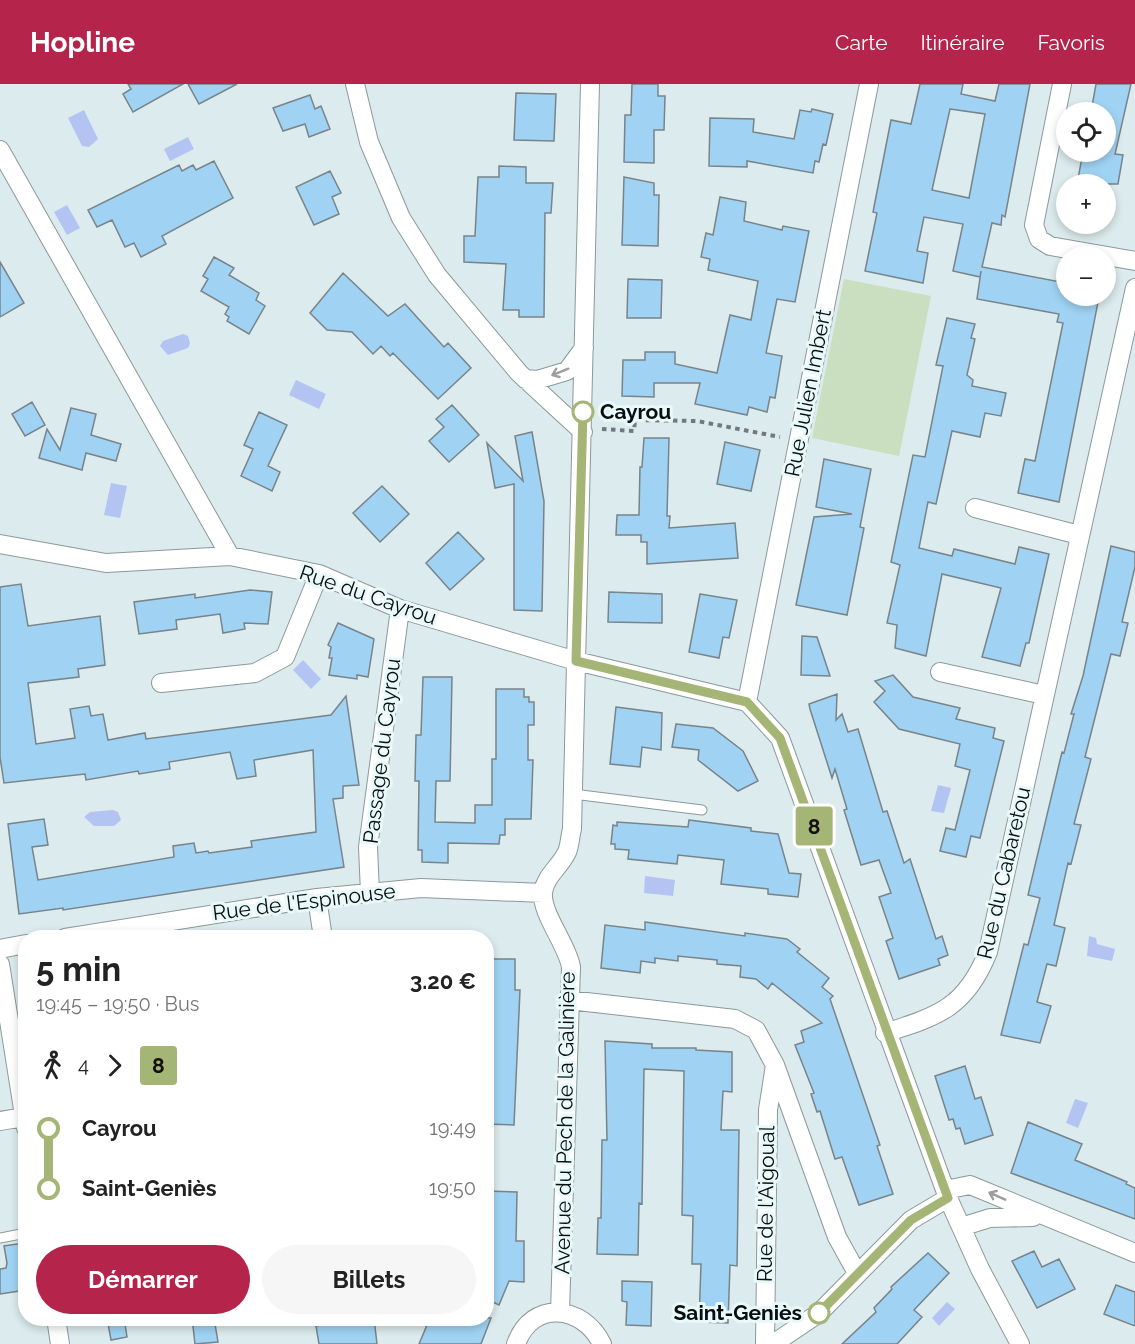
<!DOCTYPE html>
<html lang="fr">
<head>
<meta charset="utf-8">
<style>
	:root { --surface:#fff; --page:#f6f6f6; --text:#222; --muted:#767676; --accent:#b5244b }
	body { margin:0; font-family:Raleway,sans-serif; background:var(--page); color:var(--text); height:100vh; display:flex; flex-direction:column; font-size:22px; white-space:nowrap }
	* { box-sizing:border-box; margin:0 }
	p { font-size:20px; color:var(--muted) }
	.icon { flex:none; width:33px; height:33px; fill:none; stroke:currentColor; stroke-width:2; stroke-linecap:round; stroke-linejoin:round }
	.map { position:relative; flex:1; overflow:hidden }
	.side { position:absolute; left:18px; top:846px; width:476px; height:396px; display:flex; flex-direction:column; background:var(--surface); border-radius:24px; box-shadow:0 3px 9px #0003 }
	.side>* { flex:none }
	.badge { padding:0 12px; border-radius:4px; font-size:21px; line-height:39px }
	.fabs { position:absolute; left:1056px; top:18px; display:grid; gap:12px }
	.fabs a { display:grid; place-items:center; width:60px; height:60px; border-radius:50%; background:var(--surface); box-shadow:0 3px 9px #0003; font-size:30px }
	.map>.badge { position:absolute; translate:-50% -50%; box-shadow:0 0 0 3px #fff }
	.legs { display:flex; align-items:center; gap:9px; height:66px; padding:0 18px; font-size:20px }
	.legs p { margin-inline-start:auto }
	.headline { display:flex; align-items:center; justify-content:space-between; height:102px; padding:0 18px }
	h1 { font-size:33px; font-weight:700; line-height:45px }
	.primary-button { display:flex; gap:12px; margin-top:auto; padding:12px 18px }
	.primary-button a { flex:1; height:69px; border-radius:36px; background:var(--accent); color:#fff; font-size:24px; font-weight:700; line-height:69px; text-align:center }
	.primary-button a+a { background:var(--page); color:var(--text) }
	ul { padding:0 18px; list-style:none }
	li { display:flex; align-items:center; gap:21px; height:60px; font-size:22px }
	li i { display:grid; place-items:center; width:9px; height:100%; margin:0 8px; background:currentColor }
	li i::after { content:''; width:15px; height:15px; margin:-8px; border:4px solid; border-radius:50%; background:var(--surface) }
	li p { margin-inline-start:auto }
	li:first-child i { background:linear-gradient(#0000 50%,currentColor 0) }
	li:last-child i { background:linear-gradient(currentColor 50%,#0000 0) }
	header { display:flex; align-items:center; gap:36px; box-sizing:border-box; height:84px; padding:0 30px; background:var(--accent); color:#fff }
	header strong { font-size:28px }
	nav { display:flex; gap:33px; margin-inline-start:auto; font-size:21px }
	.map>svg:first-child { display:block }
	.green { fill:#cadfbf }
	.water { fill:#b3c4f3 }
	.building { fill:#a0d3f3; stroke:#78838a; stroke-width:1.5; fill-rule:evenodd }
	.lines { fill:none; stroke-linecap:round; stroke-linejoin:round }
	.lane-casing { stroke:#8b999a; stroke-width:11 }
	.street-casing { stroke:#8b999a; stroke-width:20 }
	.path { stroke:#707a7c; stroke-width:4; stroke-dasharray:4.5 4.5; stroke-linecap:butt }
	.lane { stroke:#fff; stroke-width:9 }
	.street { stroke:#fff; stroke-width:18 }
	.oneway { stroke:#9d9f9f }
	.line-1-casing { stroke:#fff; stroke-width:14 }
	.line-1 { stroke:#a4b576; stroke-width:9 }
	.stop-1-dot { fill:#fff; stroke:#a4b576; stroke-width:3 }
	.labels { text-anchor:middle; stroke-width:6; stroke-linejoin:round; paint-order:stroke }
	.street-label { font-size:21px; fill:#090e0f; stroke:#e9f9fa }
	.stop-label { font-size:21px; font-weight:bold; fill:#090e0f; stroke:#e9f9fa; text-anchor:start }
</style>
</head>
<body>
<header>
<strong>Hopline</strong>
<nav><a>Carte</a><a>Itinéraire</a><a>Favoris</a></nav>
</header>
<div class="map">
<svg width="1135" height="1260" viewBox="0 0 1135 1260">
	<rect width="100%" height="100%" fill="#dcebed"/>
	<!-- green -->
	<path class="green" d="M844 195 931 212 899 372 812 354Z"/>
	<!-- water -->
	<path class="water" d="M84 26 98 55 89 63 82 62 68 34Z
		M188 53 194 65 170 77 164 65Z
		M67 121 80 144 67 151 54 128Z
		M183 250 188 252 190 259 188 264 168 271 160 262 163 257Z
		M296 296 326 310 319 325 289 311Z
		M111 399 127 402 120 434 104 431Z
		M303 576 321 595 311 605 293 586Z
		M938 701 951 704 944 729 931 727Z
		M113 726 118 728 121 736 114 742H94L84 733 90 728Z
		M645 792 675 796 673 812 644 809Z
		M1089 852 1096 854 1097 860 1115 865 1112 877 1087 872Z
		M1075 1015 1088 1019 1078 1044 1066 1039Z
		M947 1218 955 1225 939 1242 932 1234Z"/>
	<!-- building -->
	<path class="building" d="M128 0H183L133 28 123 10 131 5Z
		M188 0H237L199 20Z
		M632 0H658V12H665L664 46H654V79L624 78 625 31H631Z
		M920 0H963L961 10 995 17 999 0H1030L1005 133 1002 131 1001 141 992 139 982 183 1066 199V212L1099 213 1059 418 1018 409 1025 375 1035 377 1063 239 1057 238 1059 230 977 215 981 187 980 193 953 187 963 140 924 133 917 167 928 169 923 199 865 187 877 129 873 128 891 36 911 40ZM950 25 985 30 969 114 932 106Z
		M1096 0H1131L1115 70 1123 71 1118 100H1077L1083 68H1106V28H1091Z
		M516 9 556 10 554 57 514 56Z
		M310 11 315 25 321 22 330 45 309 53 305 40 283 47 273 24Z
		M812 25 833 30 826 61 823 60 819 78 815 77 813 89 747 77V83L709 82 710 34 754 35 753 48 794 55 800 26 811 28Z
		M214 77 233 114 162 152 166 160 141 173 134 159 125 163 112 136 97 143 88 126 179 81 182 87 193 81 196 86Z
		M499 82 526 83V99H553L551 129H545L544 233H519V226H503L506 180 464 178V152H475L478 93H499Z
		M330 87 341 109 332 113 339 130 314 141 296 103Z
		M624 93 654 99V111H659L658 162 622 161Z
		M720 113 746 118 744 137 782 146 783 142 809 147 795 218 777 215 766 269 782 272 775 314 770 313 767 328 749 323 747 331 695 320 700 299H654V313L622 312 623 276H645V268H675V280L717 289 730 231 751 236 758 197 708 186 710 175 701 173 706 149 713 151Z
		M214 173 234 184 229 191 259 209 256 216 265 222 249 250 227 237 229 233 225 230 229 223 201 207 208 195 203 192Z
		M0 178 24 219 0 233Z
		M343 189 388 232 405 220 444 263 448 259 471 284 438 315 393 269 390 272 381 262 373 270 352 248 327 246 310 229Z
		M628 195 662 196 661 234H627Z
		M947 234 975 240 971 254 975 255 967 291 973 296 972 302 1006 309 1001 332 985 329 980 353 952 347 936 420 928 418 919 464 952 472 954 465 1015 480 1019 463 1049 470 1029 559H1026L1020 582 982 573 1001 504 942 490 926 572 895 564 897 541 887 539 900 481 891 478 913 371 925 373 943 282 936 281Z
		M32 318 45 341 25 352 12 330Z
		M452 321 479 351 449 378 429 357 444 343 436 335Z
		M71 324 96 330 91 351 121 360 116 377 86 369 82 386 39 374 47 345 60 366Z
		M259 328 287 341 268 382 280 388 272 407 241 392 253 365 244 361Z
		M532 348 544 417 542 527 514 526V400L495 404 487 359 523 397 515 352Z
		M644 354H669L667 432H670L669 444 735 439 738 474 647 480V458H641V451H616L617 431H639L640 383H642Z
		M725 358 760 366 751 407 717 400Z
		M824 375 871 385 860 443 864 444 847 531 796 521 814 433 852 430 816 423Z
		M382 402 409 430 380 458 353 429Z
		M458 448 484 475 450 506 426 479Z
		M1111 462 1135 468V483L1122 538 1128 539 1120 572 1111 570 1085 673 1091 675 1074 740 1081 741 1071 780 1068 779 1054 841 1065 844 1056 882 1047 880 1037 918 1051 922 1040 959 1001 951 1024 860 1028 861 1040 814 1028 811 1062 668 1064 669 1074 630H1071L1083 592Z
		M21 500 28 542 100 532 105 581 78 585 79 593 28 599 36 660 75 654 70 625 89 622 91 632 103 630 108 656 145 649 146 655 331 631 346 612 359 701 343 702V714L333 715 344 783 63 826V824L19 830 8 740 44 735 48 761 32 763 38 796 174 773 173 762 194 759 196 769 208 767 209 769 252 763 251 757 316 748 313 666 254 676 256 692 237 695 230 668 169 678 170 685 139 690 138 687 86 696 85 690 4 699 0 673V503Z
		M250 506 272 508 268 540 244 539 245 545 223 549 220 530 176 536 177 545 139 550 134 518 195 510V514Z
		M609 508 662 510V539L608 538Z
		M700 510 737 516 729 554 723 553 719 574 689 568Z
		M338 539 374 555 368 593 357 591V595L329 591 332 574H329L331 563 328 561Z
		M802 552 817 553 830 592 801 591Z
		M893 591 913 613 960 624 956 635 995 644 993 654 1004 657 980 754 971 752 966 773 940 767 946 744 955 746 970 686 955 682 960 660 899 645 874 618 885 607 875 597Z
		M423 593H452L450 697H436L435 738 475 739V721H492V675H496V605H524V613H529V618H534V641H528V676H533L531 735H505V751H500L499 760 448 759V779L422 778V766H418L419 697H415L416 651H421Z
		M837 610 836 636 842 630 848 648 858 645 883 728 887 727 904 779 910 775 936 855 942 852 948 871 938 875 940 881 899 895 886 857 893 854 879 813 891 809 879 776 861 781 844 726 847 725 835 685 832 694 810 625 809 620Z
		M616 623 662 629 661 666 642 663 640 683 610 680Z
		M676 640 713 644 743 667 758 697 738 707 698 676 699 666 672 663Z
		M689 736 751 744V747L778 750 789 789 801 790 798 813 768 810V805L721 800 724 776 678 771 677 780 628 775 629 766 615 765V760H611L613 741 617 742V738L688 743Z
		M645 838 745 852V849L787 855 800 865 797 868 829 894 822 903 833 912 830 915 880 1061 877 1062 893 1110 859 1121 842 1073 835 1075 820 1027 817 1028 811 1010 814 1009 795 961 804 958 801 947 822 939 772 899 768 905 756 895 740 893 741 882 717 880V876L678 872V877L655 874V879L641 877 640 889 601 884 605 841 645 846Z
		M486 875H515V906H520L514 1041 486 1040Z
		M605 957 652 960V964H696V966L732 968V1008L723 1007 721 1046H739L737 1182 730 1181 728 1239 699 1238 701 1180H692L693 1132 682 1131 684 987 644 985 642 1120 639 1119 638 1171 597 1170 598 1134H601L602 1056H607Z
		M965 982 975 1015 981 1013 993 1051 965 1060 960 1044 956 1045 953 1035 949 1036 935 992Z
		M1028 1038 1082 1060 1075 1076 1127 1098 1126 1100 1135 1104V1135L1011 1089Z
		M486 1107 517 1108 516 1157H524V1198L509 1197 499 1221 486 1215Z
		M24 1159 26 1206 0 1210V1185L6 1184 7 1179 4 1162Z
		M1034 1167 1042 1183 1059 1175 1075 1205 1037 1224 1012 1177Z
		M928 1169 949 1189 914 1226 922 1233 897 1260H842L876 1228 874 1224 892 1205 891 1203Z
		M622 1197 652 1198 651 1242 626 1241 627 1218 622 1217Z
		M1116 1201 1135 1208V1242L1104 1230Z
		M107 1234H124L127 1253 111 1256Z
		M192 1234H214L218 1258 195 1260Z
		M350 1234H374L377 1260H319L316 1242Z
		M430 1234H491L481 1260H419Z"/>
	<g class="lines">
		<defs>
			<path id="lane" d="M573 710 702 726
				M0 1154 26 1149"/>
			<path id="street" d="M355 0 369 58 401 134 437 191 519 289 583 348
				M1062 0 1034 141 1039 155 1050 162 1135 177
				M0 66 230 472 319 490 400 525 576 577 747 618
				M525 295 537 296 567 287 584 264
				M975 424 1079 451
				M0 460 106 479 230 472
				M940 588 1044 611
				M161 599 255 589 285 573 319 490
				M747 618 780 654 948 1114 980 1185 1020 1260
				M747 618 869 0
				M370 809 368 763 400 525
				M317 814 323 854
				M65 854 317 814 421 804 543 809
				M0 865 26 860
				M0 880 26 1044
				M569 916 735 935 756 946 775 981 837 1153 857 1189
				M885 949C939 932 966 923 988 868L1135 204
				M0 1037 24 1033
				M945 1106 970 1101 1135 1169
				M961 1143 990 1134 1033 1133
				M560 1228 571 883C567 860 541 830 543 808 546 791 560 783 567 768 570 761 570 752 572 745L590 0
				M56 1234 60 1260
				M516 1260C532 1215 583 1221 602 1260
				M765 1260 768 1026 775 981
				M773 1260 819 1229 911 1136 948 1114"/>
		</defs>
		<!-- lane casing -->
		<use href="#lane" class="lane-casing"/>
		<!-- street casing -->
		<use href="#street" class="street-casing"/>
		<!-- path -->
		<path class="path" d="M602 345 634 347 635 336 697 337 780 353"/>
		<!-- lane -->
		<use href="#lane" class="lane"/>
		<!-- street -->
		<use href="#street" class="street"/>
	</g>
	<!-- one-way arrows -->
	<defs><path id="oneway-shaft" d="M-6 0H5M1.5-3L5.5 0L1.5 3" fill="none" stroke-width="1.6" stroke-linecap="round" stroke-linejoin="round" transform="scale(1.5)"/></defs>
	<g class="oneway">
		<use href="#oneway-shaft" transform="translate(560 288) rotate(158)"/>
		<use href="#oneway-shaft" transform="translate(997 1112) rotate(-156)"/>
	</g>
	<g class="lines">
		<defs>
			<path id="line-1" d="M583 328 576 577 747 618 780 654 948 1114 911 1136 819 1229"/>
		</defs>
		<!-- line-1 casing -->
		<use href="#line-1" class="line-1-casing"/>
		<!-- line-1 -->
		<use href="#line-1" class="line-1"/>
	</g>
	<!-- markers -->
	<g class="stop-1-dot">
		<circle cx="583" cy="328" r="10"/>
		<circle cx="819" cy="1229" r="10"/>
	</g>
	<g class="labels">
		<!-- street labels -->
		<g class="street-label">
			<text transform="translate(808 309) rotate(-79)" y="7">Rue Julien Imbert</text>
			<text transform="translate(368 511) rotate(19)" y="7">Rue du Cayrou</text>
			<text transform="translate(382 667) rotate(-83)" y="7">Passage du Cayrou</text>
			<text transform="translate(1004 789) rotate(-77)" y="7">Rue du Cabaretou</text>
			<text transform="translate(304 818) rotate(-7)" y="7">Rue de l'Espinouse</text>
			<text transform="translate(565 1039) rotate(-89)" y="7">Avenue du Pech de la Galinière</text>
			<text transform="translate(766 1120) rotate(-89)" y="7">Rue de l'Aigoual</text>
		</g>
		<!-- stop labels -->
		<g class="stop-label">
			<text x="600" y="335">Cayrou</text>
			<text x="802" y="1236" text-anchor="end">Saint-Geniès</text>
		</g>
	</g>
</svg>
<div class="fabs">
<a><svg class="icon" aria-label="locate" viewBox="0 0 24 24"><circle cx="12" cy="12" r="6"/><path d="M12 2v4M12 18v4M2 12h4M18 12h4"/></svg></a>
<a>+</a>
<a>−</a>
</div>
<b class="badge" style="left:814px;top:742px;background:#a4b576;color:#111">8</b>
<section class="side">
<div class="headline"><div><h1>5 min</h1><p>19:45 – 19:50 · Bus</p></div><b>3.20 €</b></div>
<div class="legs"><svg class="icon" aria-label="walk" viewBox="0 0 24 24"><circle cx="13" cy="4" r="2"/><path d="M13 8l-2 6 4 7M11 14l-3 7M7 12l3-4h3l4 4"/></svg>4<svg class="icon" aria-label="forward" viewBox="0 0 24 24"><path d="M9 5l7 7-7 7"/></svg><b class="badge" style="background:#a4b576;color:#111">8</b></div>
<ul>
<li><i style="color:#a4b576"></i><b>Cayrou</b><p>19:49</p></li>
<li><i style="color:#a4b576"></i><b>Saint-Geniès</b><p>19:50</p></li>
</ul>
<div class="primary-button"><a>Démarrer</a><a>Billets</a></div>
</section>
</div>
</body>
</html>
